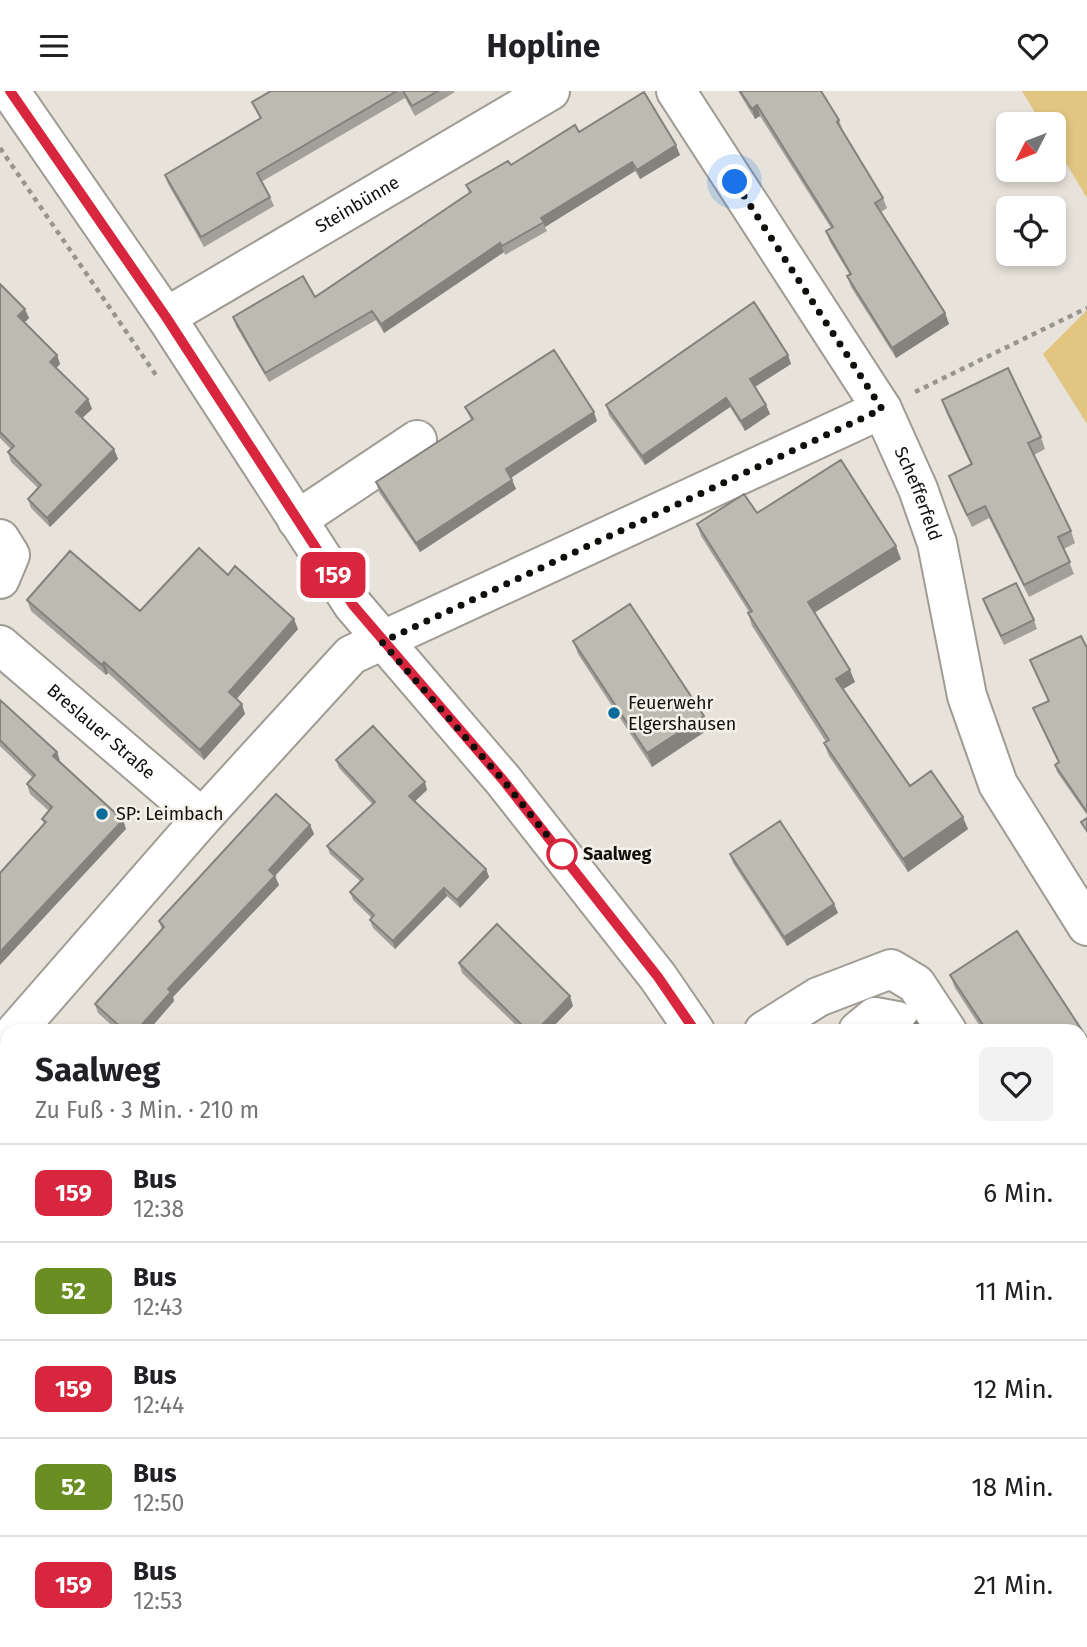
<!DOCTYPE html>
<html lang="de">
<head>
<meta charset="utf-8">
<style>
	:root { --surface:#fff; --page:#f2f2f2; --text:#202124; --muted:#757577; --line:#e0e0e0 }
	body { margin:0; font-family:"Fira Sans",sans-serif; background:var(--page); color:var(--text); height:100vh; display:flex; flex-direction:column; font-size:26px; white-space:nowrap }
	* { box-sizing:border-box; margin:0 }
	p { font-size:23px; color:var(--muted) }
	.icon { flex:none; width:38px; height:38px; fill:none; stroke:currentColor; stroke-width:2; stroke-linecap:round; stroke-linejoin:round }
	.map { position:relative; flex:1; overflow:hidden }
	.drawer { position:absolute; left:0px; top:933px; width:1088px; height:625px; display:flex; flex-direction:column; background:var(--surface); border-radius:21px 21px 0 0; box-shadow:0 4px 10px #0003 }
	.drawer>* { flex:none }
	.badge { padding:0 14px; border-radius:10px; font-size:24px; line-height:46px }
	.needle { width:46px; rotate:228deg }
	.fabs { position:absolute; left:996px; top:21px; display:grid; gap:14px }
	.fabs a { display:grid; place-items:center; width:70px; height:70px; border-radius:10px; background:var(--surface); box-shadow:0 4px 10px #0003; font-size:35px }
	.you { position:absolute; width:35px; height:35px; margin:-18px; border:5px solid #fff; border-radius:50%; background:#1a73e8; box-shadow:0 0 0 10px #1a73e833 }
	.map>.badge { position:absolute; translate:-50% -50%; box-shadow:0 0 0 4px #fff }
	.round { display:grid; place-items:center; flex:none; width:74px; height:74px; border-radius:10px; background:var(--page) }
	.headline { display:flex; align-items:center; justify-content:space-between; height:119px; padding:0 35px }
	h1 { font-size:33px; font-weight:700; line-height:52px }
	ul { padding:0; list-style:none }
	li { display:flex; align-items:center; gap:21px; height:98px; padding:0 35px; border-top:2px solid var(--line) }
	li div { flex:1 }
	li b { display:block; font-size:26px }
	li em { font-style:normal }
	li .badge { min-width:77px; font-weight:700; text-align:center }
	header { display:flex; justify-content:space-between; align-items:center; height:91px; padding:0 35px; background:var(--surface); font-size:32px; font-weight:700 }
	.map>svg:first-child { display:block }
	.green { fill:#e1c581 }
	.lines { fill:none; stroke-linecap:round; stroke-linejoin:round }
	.minor-casing { stroke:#9f9c94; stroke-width:42 }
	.path { stroke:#98958f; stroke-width:4.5; stroke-dasharray:5 5; stroke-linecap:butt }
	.minor { stroke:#fff; stroke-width:38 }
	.wall { fill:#a3a099 }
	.shaded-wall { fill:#84827d }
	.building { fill:#bdbab2; stroke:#84827d; stroke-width:2 }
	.line-casing { stroke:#fff; stroke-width:16 }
	.line { stroke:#d7263d; stroke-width:10 }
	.walk { stroke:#100f0c; stroke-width:7; stroke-dasharray:0 12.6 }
	.poi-dot { fill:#0b6b9a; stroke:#f4f1e8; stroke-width:2.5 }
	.stop-dot { fill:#fff; stroke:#d7263d; stroke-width:3.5 }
	.labels { text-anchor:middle; stroke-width:5; stroke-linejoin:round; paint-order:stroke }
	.street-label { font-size:18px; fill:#100f0c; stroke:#f4f1e8 }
	.poi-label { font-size:18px; fill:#100f0c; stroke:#f4f1e8; text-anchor:start }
	.stop-label { font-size:18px; font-weight:bold; fill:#100f0c; stroke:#f4f1e8; text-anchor:start }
</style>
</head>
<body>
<header><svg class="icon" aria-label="menu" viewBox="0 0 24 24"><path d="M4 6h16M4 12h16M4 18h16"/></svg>Hopline<svg class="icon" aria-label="heart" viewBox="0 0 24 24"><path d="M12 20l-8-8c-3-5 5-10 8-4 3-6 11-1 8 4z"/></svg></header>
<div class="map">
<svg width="1087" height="1556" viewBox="0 0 1087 1556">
	<rect width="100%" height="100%" fill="#e7e3db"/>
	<!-- green -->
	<path class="green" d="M1022 0H1087V107L1054 52V33H1042Z
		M1087 219V333L1043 263Z"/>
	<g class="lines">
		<defs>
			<g id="minor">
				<path d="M10 0 166 226 353 514 503 689 658 886 695 940"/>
				<path id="s1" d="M676 0 882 318 918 398 937 452 967 605 998 693 1087 835"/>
				<path id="s2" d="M166 226 550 0"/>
				<path d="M297 429 417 349"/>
				<path d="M0 448 10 464 0 488"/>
				<path id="s3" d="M0 554 202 727"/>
				<path d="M16 940 202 727 351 564 882 318"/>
				<path d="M764 940 818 906 891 878 916 893 947 940"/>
				<path d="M858 940 875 926 897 930"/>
				<path d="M0 1357 7 1363"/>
				<path d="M204 1550 209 1556"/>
				<path d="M734 1550 744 1556"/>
				<path d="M1062 1556 1071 1550"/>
			</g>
		</defs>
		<!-- minor casing -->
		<use href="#minor" class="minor-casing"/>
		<!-- path -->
		<path class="path" d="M0 57 158 287
			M915 301 1087 217"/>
		<!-- minor -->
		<use href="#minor" class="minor"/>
	</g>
	<!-- wall -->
	<path class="wall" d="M271 0H454L455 1 415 25 405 7 261 91 270 106 274 115 204 156 168 93 165 84 260 28 252 11Z
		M738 0H821L839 29 843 40 883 107 887 117 881 121 945 222 949 233 896 267 851 196 847 185 850 184 830 151 826 140 831 137 760 25 755 28Z
		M579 41 680 64 640 88 635 80 545 136 547 140 505 164 504 161 384 242 376 229 269 291 236 235 233 226 315 206 469 102 466 94 511 74Z
		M0 193 29 227 24 232 57 264 60 273 56 277 88 308 92 318 82 327 114 358 118 368 50 436 31 417 28 408 38 397 11 371 8 361 11 358 0 347Z
		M788 264 791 273 755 296 766 314 770 323 745 340 730 316 645 374 609 324 606 314Z
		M942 309 1041 346 1045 358 1034 364 1071 440 1075 452 1064 458 1074 483 1029 506 989 427 972 436 953 396 949 385 971 374 946 321Z
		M465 316 597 330 511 387 516 398 420 461 379 401 376 391 471 329Z
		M757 422 901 468 814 522 855 591 843 598 910 695 968 738 908 781 829 665 824 652 826 651 752 535 748 522 749 521 701 445 697 433Z
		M228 484 298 538 236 608 245 623 204 669 108 582 106 584 31 520 27 509 140 520Z
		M983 508 1034 529 1037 538 1004 554 986 517Z
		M573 550 709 638 652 676 578 563Z
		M1087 557V724L1057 681 1055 674 1059 671 1036 624 1033 617 1049 610 1030 569Z
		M0 609 57 661 60 670 123 729 126 738 44 733 42 728 49 720 30 703 27 693 33 687 0 655Z
		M336 669 427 699 414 710 486 778 489 786 460 817 447 805 395 858 373 837 370 829 372 827 353 809 350 801 360 790 330 763 327 755 373 714 339 677Z
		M310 734 314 743 275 785 279 794 173 906 174 910 148 940H118L98 922 95 913 162 839 159 830Z
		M730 763 834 813 838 822 787 855 733 772Z
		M1017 840 1087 947V1009L1082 1012V940H983L955 897 950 884Z
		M459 872 573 915 549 940H522L462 882Z
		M7 1009V1071L0 1064V1016Z
		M0 1207 5 1213 7 1211V1285L0 1278Z
		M1082 1353 1087 1364V1411L1082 1414Z
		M7 1469V1525L0 1517V1476Z
		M68 1550H131L136 1556H74Z
		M278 1550H373L379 1556H283Z
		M777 1550H807L803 1556H784Z
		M969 1550H1037V1552L1030 1556H973Z"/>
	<!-- shaded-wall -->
	<path class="shaded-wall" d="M757 14 760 25 755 28 752 18Z
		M676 54 680 64 640 88 637 79Z
		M632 71 635 80 545 136 541 127Z
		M500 152 504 161 384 242 381 233Z
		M25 218 29 227 21 235 18 225Z
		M945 222 949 233 896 267 892 257Z
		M57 264 60 273 53 280 50 271Z
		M788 264 791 273 753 297 750 288Z
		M726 307 730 316 645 374 642 365Z
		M88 308 92 318 79 330 76 321Z
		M766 314 770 323 745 340 741 330Z
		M594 321 597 330 509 388 506 378Z
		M114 358 118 368 50 436 47 427Z
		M512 389 516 398 420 461 416 452Z
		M896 455 901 468 812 523 808 511Z
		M294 528 298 538 233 612 229 601Z
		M104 571 108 582 106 584 102 574Z
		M850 579 855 591 840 600 836 588Z
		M242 613 245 623 204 669 200 659Z
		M704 625 709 638 652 676 647 662Z
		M57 661 60 670 53 665Z
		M425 691 427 699 412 713 409 705Z
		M963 726 968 738 908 781 903 768Z
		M123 729 126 738 0 874V861Z
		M310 734 314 743 272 788 269 779Z
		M486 778 489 786 460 817 457 809Z
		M275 785 279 794 173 906 174 910 148 940H136L168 898Z
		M444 797 447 805 395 858 393 850Z
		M834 813 838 822 787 855 784 846Z
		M570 905 573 915 549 940H536Z
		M1087 992V1009L1082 1012V996Z
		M794 1550H807L803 1556H793L792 1553Z"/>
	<!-- building -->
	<path class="building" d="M271 0H397L257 82 270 106 201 146 165 84 261 27 252 11Z
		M403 0H438L412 15Z
		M740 0H821L839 29 837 31 883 107 875 112 945 222 892 257 847 185 851 183 826 140 833 136 757 14 752 18Z
		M644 1 676 54 637 79 632 71 541 127 544 131 502 155 500 152 381 233 372 220 265 282 233 226 303 185 315 206 471 101 466 94 508 70 511 74 575 34 579 41Z
		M0 193 25 218 18 225 57 264 50 271 88 308 76 321 114 358 47 427 28 408 41 394 8 361 14 355 0 341Z
		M754 211 788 264 750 288 766 314 741 330 726 307 642 365 606 314Z
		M554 259 594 321 506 378 512 389 416 452 376 391 473 328 465 316Z
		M1008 277 1041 346 1028 352 1071 440 1058 446 1070 471 1024 494 985 415 967 424 949 385 972 373 942 309Z
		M841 369 896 455 808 511 850 579 836 588 910 695 931 680 963 726 903 768 824 652 829 649 748 522 752 520 697 433 744 403 757 422Z
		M199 457 228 484 235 475 294 528 229 601 242 613 200 659 104 571 102 574 27 509 70 460 140 520Z
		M1016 492 1034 529 1001 545 983 508Z
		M630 513 704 625 647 662 573 550Z
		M1081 545 1087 557V721L1055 674 1059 671 1033 617 1049 610 1030 569Z
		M0 609 57 661 53 665 123 729 0 861V782L46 731 42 728 52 716 27 693 35 684 0 649Z
		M373 635 425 691 409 705 486 778 457 809 444 797 393 850 370 829 374 824 350 801 363 788 327 755 375 711 336 669Z
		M276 703 310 734 269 779 275 785 168 898 171 901 136 940H125L95 913 164 836 159 830Z
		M1087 727V740L1081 731Z
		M780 730 834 813 784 846 730 763Z
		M497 833 570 905 536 940H528L459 872Z
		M1017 840 1087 947V992L1082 996V940H987L950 884Z
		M916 931 922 940H908Z
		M7 1009V1065L0 1058V1016Z
		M0 1207 5 1213 7 1211V1280L0 1272Z
		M1082 1353 1087 1364V1402L1082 1405Z
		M7 1469V1519L0 1512V1476Z
		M74 1550H131L136 1556H80Z
		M284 1550H373L379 1556H296L292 1552 288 1555Z
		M640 1550H662L667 1556H634Z
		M972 1550H1022L1025 1556H975Z"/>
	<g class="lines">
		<defs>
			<path id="line" d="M10 0 166 226 353 514 503 689 658 886 695 940"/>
		</defs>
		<!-- line casing -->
		<use href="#line" class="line-casing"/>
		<!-- line -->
		<use href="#line" class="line"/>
		<!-- walk -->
		<path class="walk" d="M562 763 503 689 382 551 882 318 735 91"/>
	</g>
	<!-- markers -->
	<g class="poi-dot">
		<circle cx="614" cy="622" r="7"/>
		<circle cx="102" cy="723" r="7"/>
	</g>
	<circle class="stop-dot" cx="562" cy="763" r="14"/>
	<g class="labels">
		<!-- street labels -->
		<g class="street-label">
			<text dy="6" stroke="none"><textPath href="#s2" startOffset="222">Steinbünne</textPath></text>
			<text dy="6" stroke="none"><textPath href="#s1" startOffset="471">Schefferfeld</textPath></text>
			<text dy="6" stroke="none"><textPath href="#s3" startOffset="133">Breslauer Straße</textPath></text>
		</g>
		<!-- poi labels -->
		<g class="poi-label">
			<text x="628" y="618">Feuerwehr<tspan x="628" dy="21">Elgershausen</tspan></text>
			<text x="116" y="729">SP: Leimbach</text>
		</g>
		<!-- stop labels -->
		<g class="stop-label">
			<text x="583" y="769">Saalweg</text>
		</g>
	</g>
</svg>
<div class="fabs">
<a><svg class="needle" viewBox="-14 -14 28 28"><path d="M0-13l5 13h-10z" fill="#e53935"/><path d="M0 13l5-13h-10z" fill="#757577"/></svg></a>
<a><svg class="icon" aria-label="locate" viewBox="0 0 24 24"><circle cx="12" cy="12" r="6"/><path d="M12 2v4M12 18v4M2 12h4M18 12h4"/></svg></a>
</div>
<div class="you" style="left:735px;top:91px"></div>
<b class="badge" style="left:333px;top:484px;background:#d7263d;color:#fff">159</b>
<section class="drawer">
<div class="headline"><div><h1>Saalweg</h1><p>Zu Fuß · 3 Min. · 210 m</p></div><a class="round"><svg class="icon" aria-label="heart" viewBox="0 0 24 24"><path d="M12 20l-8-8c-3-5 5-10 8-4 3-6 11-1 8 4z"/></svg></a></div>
<ul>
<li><span class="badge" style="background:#d7263d;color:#fff">159</span><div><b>Bus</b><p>12:38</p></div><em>6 Min.</em></li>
<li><span class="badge" style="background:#6b8e23;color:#fff">52</span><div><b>Bus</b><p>12:43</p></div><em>11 Min.</em></li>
<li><span class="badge" style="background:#d7263d;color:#fff">159</span><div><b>Bus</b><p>12:44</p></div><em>12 Min.</em></li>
<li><span class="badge" style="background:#6b8e23;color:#fff">52</span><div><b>Bus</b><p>12:50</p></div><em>18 Min.</em></li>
<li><span class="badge" style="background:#d7263d;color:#fff">159</span><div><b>Bus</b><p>12:53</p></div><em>21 Min.</em></li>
</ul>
</section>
</div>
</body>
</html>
